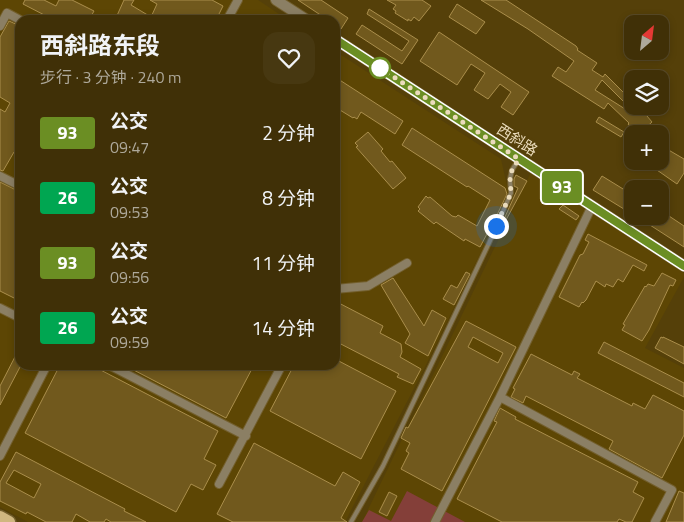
<!DOCTYPE html>
<html lang="zh">
<head>
<meta charset="utf-8">
<style>
	:root { --surface:#403007; --page:#473811; --text:#f1f3f6; --muted:#aea99b; --line:#594b28 }
	body { margin:0; font-family:"Titillium Web","Noto Sans SC",sans-serif; background:var(--page); color:var(--text); height:100vh; display:flex; flex-direction:column; font-size:19px; white-space:nowrap }
	* { box-sizing:border-box; margin:0 }
	p { font-size:16px; color:var(--muted) }
	.icon { flex:none; width:28px; height:28px; fill:none; stroke:currentColor; stroke-width:2; stroke-linecap:round; stroke-linejoin:round }
	.map { position:relative; flex:1; overflow:hidden }
	.details { position:absolute; left:15px; top:15px; width:325px; height:355px; display:flex; flex-direction:column; background:var(--surface); border-radius:15px; box-shadow:0 2px 8px #0003,0 0 0 1px var(--line) }
	.details>* { flex:none }
	.badge { padding:0 10px; border-radius:4px; font-size:18px; line-height:32px }
	.needle { width:32px; rotate:28deg }
	.buttons { position:absolute; left:624px; top:15px; display:grid; gap:10px }
	.buttons a { display:grid; place-items:center; width:45px; height:45px; border-radius:10px; background:var(--surface); box-shadow:0 2px 8px #0003,0 0 0 1px var(--line); font-size:25px }
	.you { position:absolute; width:25px; height:25px; margin:-12px; border:4px solid #fff; border-radius:50%; background:#1a73e8; box-shadow:0 0 0 8px #1a73e833 }
	.map>.badge { position:absolute; translate:-50% -50%; box-shadow:0 0 0 2px #fff }
	.round { display:grid; place-items:center; flex:none; width:52px; height:52px; border-radius:15px; background:var(--page) }
	.overview { display:flex; align-items:center; justify-content:space-between; height:85px; padding:0 25px }
	h1 { font-size:24px; font-weight:700; line-height:38px }
	ul { padding:0; list-style:none }
	li { display:flex; align-items:center; gap:15px; height:65px; padding:0 25px }
	li div { flex:1 }
	li b { display:block; font-size:19px }
	li em { font-style:normal }
	li .badge { min-width:55px; font-weight:700; text-align:center }
	.map>svg:first-child { display:block }
	.built { fill:#5d4604 }
	.green { fill:#843f39 }
	.building { fill:#71591d; stroke:#aa8e4c; fill-rule:evenodd }
	.lines { fill:none; stroke-linecap:round; stroke-linejoin:round }
	.service-casing { stroke:#735f2d; stroke-width:6 }
	.minor-casing { stroke:#735f2d; stroke-width:10 }
	.tertiary-casing { stroke:#735f2d; stroke-width:12 }
	.primary-casing { stroke:#735f2d; stroke-width:15 }
	.service { stroke:#8b7f64; stroke-width:4 }
	.minor { stroke:#8b7f64; stroke-width:8 }
	.tertiary { stroke:#8b7f64; stroke-width:10 }
	.primary { stroke:#d0b780; stroke-width:12 }
	.line-casing { stroke:#fff; stroke-width:11 }
	.line { stroke:#6b8e23; stroke-width:8 }
	.walk { stroke:#eadbbb; stroke-width:5; stroke-dasharray:0 9 }
	.stop-dot { fill:#fff; stroke:#6b8e23; stroke-width:2.5 }
	.labels { text-anchor:middle; stroke-width:5; stroke-linejoin:round; paint-order:stroke }
	.street-label { font-size:15px; fill:#eadbbb; stroke:#554009 }
</style>
</head>
<body>
<div class="map">
<svg width="684" height="522" viewBox="0 0 684 522">
	<rect width="100%" height="100%" fill="#554009"/>
	<!-- built -->
	<path class="built" d="M0 0H258L288 20H20V365H335V51L501 159 509 195 426 365 345 522H28L0 507Z
		M531 172 684 273V277L645 348 684 368V522H362Z"/>
	<!-- green -->
	<path class="green" d="M407 491 465 522H362L369 510 391 521Z"/>
	<!-- building -->
	<path class="building" d="M25 0H44L56 6 59 0H72L94 11 89 20H54L23 4Z
		M124 0H134L131 5 151 17 157 4 150 0H212L223 6 216 20H115Z
		M298 0H321L348 18 341 29 335 24V20H328Z
		M387 0H422L431 6 419 21 414 17 411 21 408 19V21L395 13 396 11 393 9 396 5Z
		M481 0H506L576 46 578 49 577 50 597 63 592 70 603 77 605 74 623 92 628 94 632 98V106H637L642 110 652 122 639 134H636L628 124 629 123 608 103 604 109 552 76 558 67 566 72 574 61 528 29ZM602 80 634 112 633 114 595 90Z
		M457 4 485 22 476 34 449 17Z
		M369 9 418 40 402 64 356 34 362 25 402 51 409 41 367 14Z
		M9 21 20 26V155L14 152 3 171 0 170V109L5 112 10 103 0 97V37Z
		M439 32 529 92 513 115 501 107 511 92 500 84 488 99 474 90 485 73 471 64 457 85 420 61Z
		M335 77 403 121 395 134 361 112 357 119 354 117 353 118 335 107Z
		M599 117 624 132 621 137 596 122Z
		M412 128 505 188 507 194 497 215 480 247 465 239 464 241 436 222 434 224 418 211 420 209 418 207 426 196 428 198 430 197 452 216 456 217 458 215 477 226 490 200 468 186 467 187 402 145Z
		M368 132 383 149 381 151 390 162 392 161 406 178 393 189 356 147 358 146 355 143Z
		M660 145 684 159V173L677 184 644 161H660Z
		M516 175 527 181 506 220 504 219 518 188 514 186V179Z
		M602 176 628 192 629 190 632 192V214L593 190Z
		M0 182 20 192V301L0 291Z
		M563 205 579 216 576 220 559 209Z
		M660 210 684 226V247L636 216H660Z
		M588 234 647 265 644 271 633 265 623 282 618 279 613 287 606 284 605 287 596 281 586 300 583 303 582 302 579 307 559 297 580 255 583 254 589 242 585 240Z
		M466 272 470 274 454 305 443 299 451 285 457 288Z
		M662 273 676 280 673 286 670 285 649 330 642 341 622 330 625 325 623 324 645 286 646 287 648 284 654 286Z
		M393 278 424 326 432 310 446 318 428 356 405 343 410 334 381 285Z
		M335 301 383 326 380 333 401 344 402 352 400 357 421 369 413 384 397 377 399 374 335 341Z
		M466 321 516 347 442 491 401 469 409 453 406 451 410 443 401 438 406 427 408 428ZM473 337 503 353 498 363 468 347Z
		M661 337 663 338V337L684 347V364L655 348Z
		M604 342 684 383V397L598 353Z
		M20 347V367L0 405V386Z
		M531 354 572 375 574 371 580 374 577 378 632 406 633 403 645 409 653 395 684 411V435L662 478 609 449 613 441 526 396 523 403 511 397 515 389 513 388Z
		M335 359 396 391 361 459 270 411 294 365H335Z
		M60 365H91L218 431 204 459 216 465 203 490 191 484 176 512 25 433Z
		M124 365H254L226 418Z
		M500 408 516 417 515 419 638 482 633 492 644 498 632 522H626L619 519 617 522H502L457 499 497 422 494 421Z
		M254 443 335 486 343 472 360 482 341 518 347 522H233L217 514Z
		M16 452 125 509 124 511 146 522H111L106 519 104 522H90L76 514 72 522H46L27 512 26 514 0 501V482ZM14 470 41 484 34 498 6 483Z
		M679 491 684 493V522H666Z
		M389 492 397 496 387 516 379 512Z"/>
	<g class="lines">
		<defs>
			<path id="service" d="M351 522 383 466 489 243 511 193 510 179 512 170 519 159"/>
			<path id="minor" d="M227 20 238 0
				M0 26 7 13 20 20
				M0 176 20 186
				M335 289 368 286 407 263
				M0 308 20 318
				M109 365 246 436
				M500 397 672 490 655 522
				M0 456 47 365
				M219 484 282 365
				M435 522 500 397 592 206"/>
			<path id="tertiary" d="M276 0 307 20
				M335 39 684 266"/>
			<path id="primary" d="M0 517 9 522"/>
		</defs>
		<!-- service casing -->
		<use href="#service" class="service-casing"/>
		<!-- minor casing -->
		<use href="#minor" class="minor-casing"/>
		<!-- tertiary casing -->
		<use href="#tertiary" class="tertiary-casing"/>
		<!-- primary casing -->
		<use href="#primary" class="primary-casing"/>
		<!-- service -->
		<use href="#service" class="service"/>
		<!-- minor -->
		<use href="#minor" class="minor"/>
		<!-- tertiary -->
		<use href="#tertiary" class="tertiary"/>
		<!-- primary -->
		<use href="#primary" class="primary"/>
	</g>
	<g class="lines">
		<defs>
			<path id="line" d="M335 39 684 266"/>
		</defs>
		<!-- line casing -->
		<use href="#line" class="line-casing"/>
		<!-- line -->
		<use href="#line" class="line"/>
		<!-- walk -->
		<path class="walk" d="M380 68 519 159 512 170 510 179 511 193 496 226"/>
	</g>
	<!-- markers -->
	<circle class="stop-dot" cx="380" cy="68" r="10"/>
	<g class="labels">
		<!-- street labels -->
		<g class="street-label">
			<text transform="translate(517 140) rotate(33)" y="5">西斜路</text>
		</g>
	</g>
</svg>
<div class="buttons">
<a><svg class="needle" viewBox="-14 -14 28 28"><path d="M0-13l5 13h-10z" fill="#e53935"/><path d="M0 13l5-13h-10z" fill="#aea99b"/></svg></a>
<a><svg class="icon" aria-label="layers" viewBox="0 0 24 24"><path d="M12 4l9 5-9 5-9-5zM3 14l9 5 9-5"/></svg></a>
<a>+</a>
<a>−</a>
</div>
<div class="you" style="left:496px;top:226px"></div>
<b class="badge" style="left:562px;top:187px;background:#6b8e23;color:#fff">93</b>
<section class="details">
<div class="overview"><div><h1>西斜路东段</h1><p>步行 · 3 分钟 · 240 m</p></div><a class="round"><svg class="icon" aria-label="heart" viewBox="0 0 24 24"><path d="M12 20l-8-8c-3-5 5-10 8-4 3-6 11-1 8 4z"/></svg></a></div>
<ul>
<li><span class="badge" style="background:#6b8e23;color:#fff">93</span><div><b>公交</b><p>09:47</p></div><em>2 分钟</em></li>
<li><span class="badge" style="background:#00a651;color:#fff">26</span><div><b>公交</b><p>09:53</p></div><em>8 分钟</em></li>
<li><span class="badge" style="background:#6b8e23;color:#fff">93</span><div><b>公交</b><p>09:56</p></div><em>11 分钟</em></li>
<li><span class="badge" style="background:#00a651;color:#fff">26</span><div><b>公交</b><p>09:59</p></div><em>14 分钟</em></li>
</ul>
</section>
</div>
</body>
</html>
